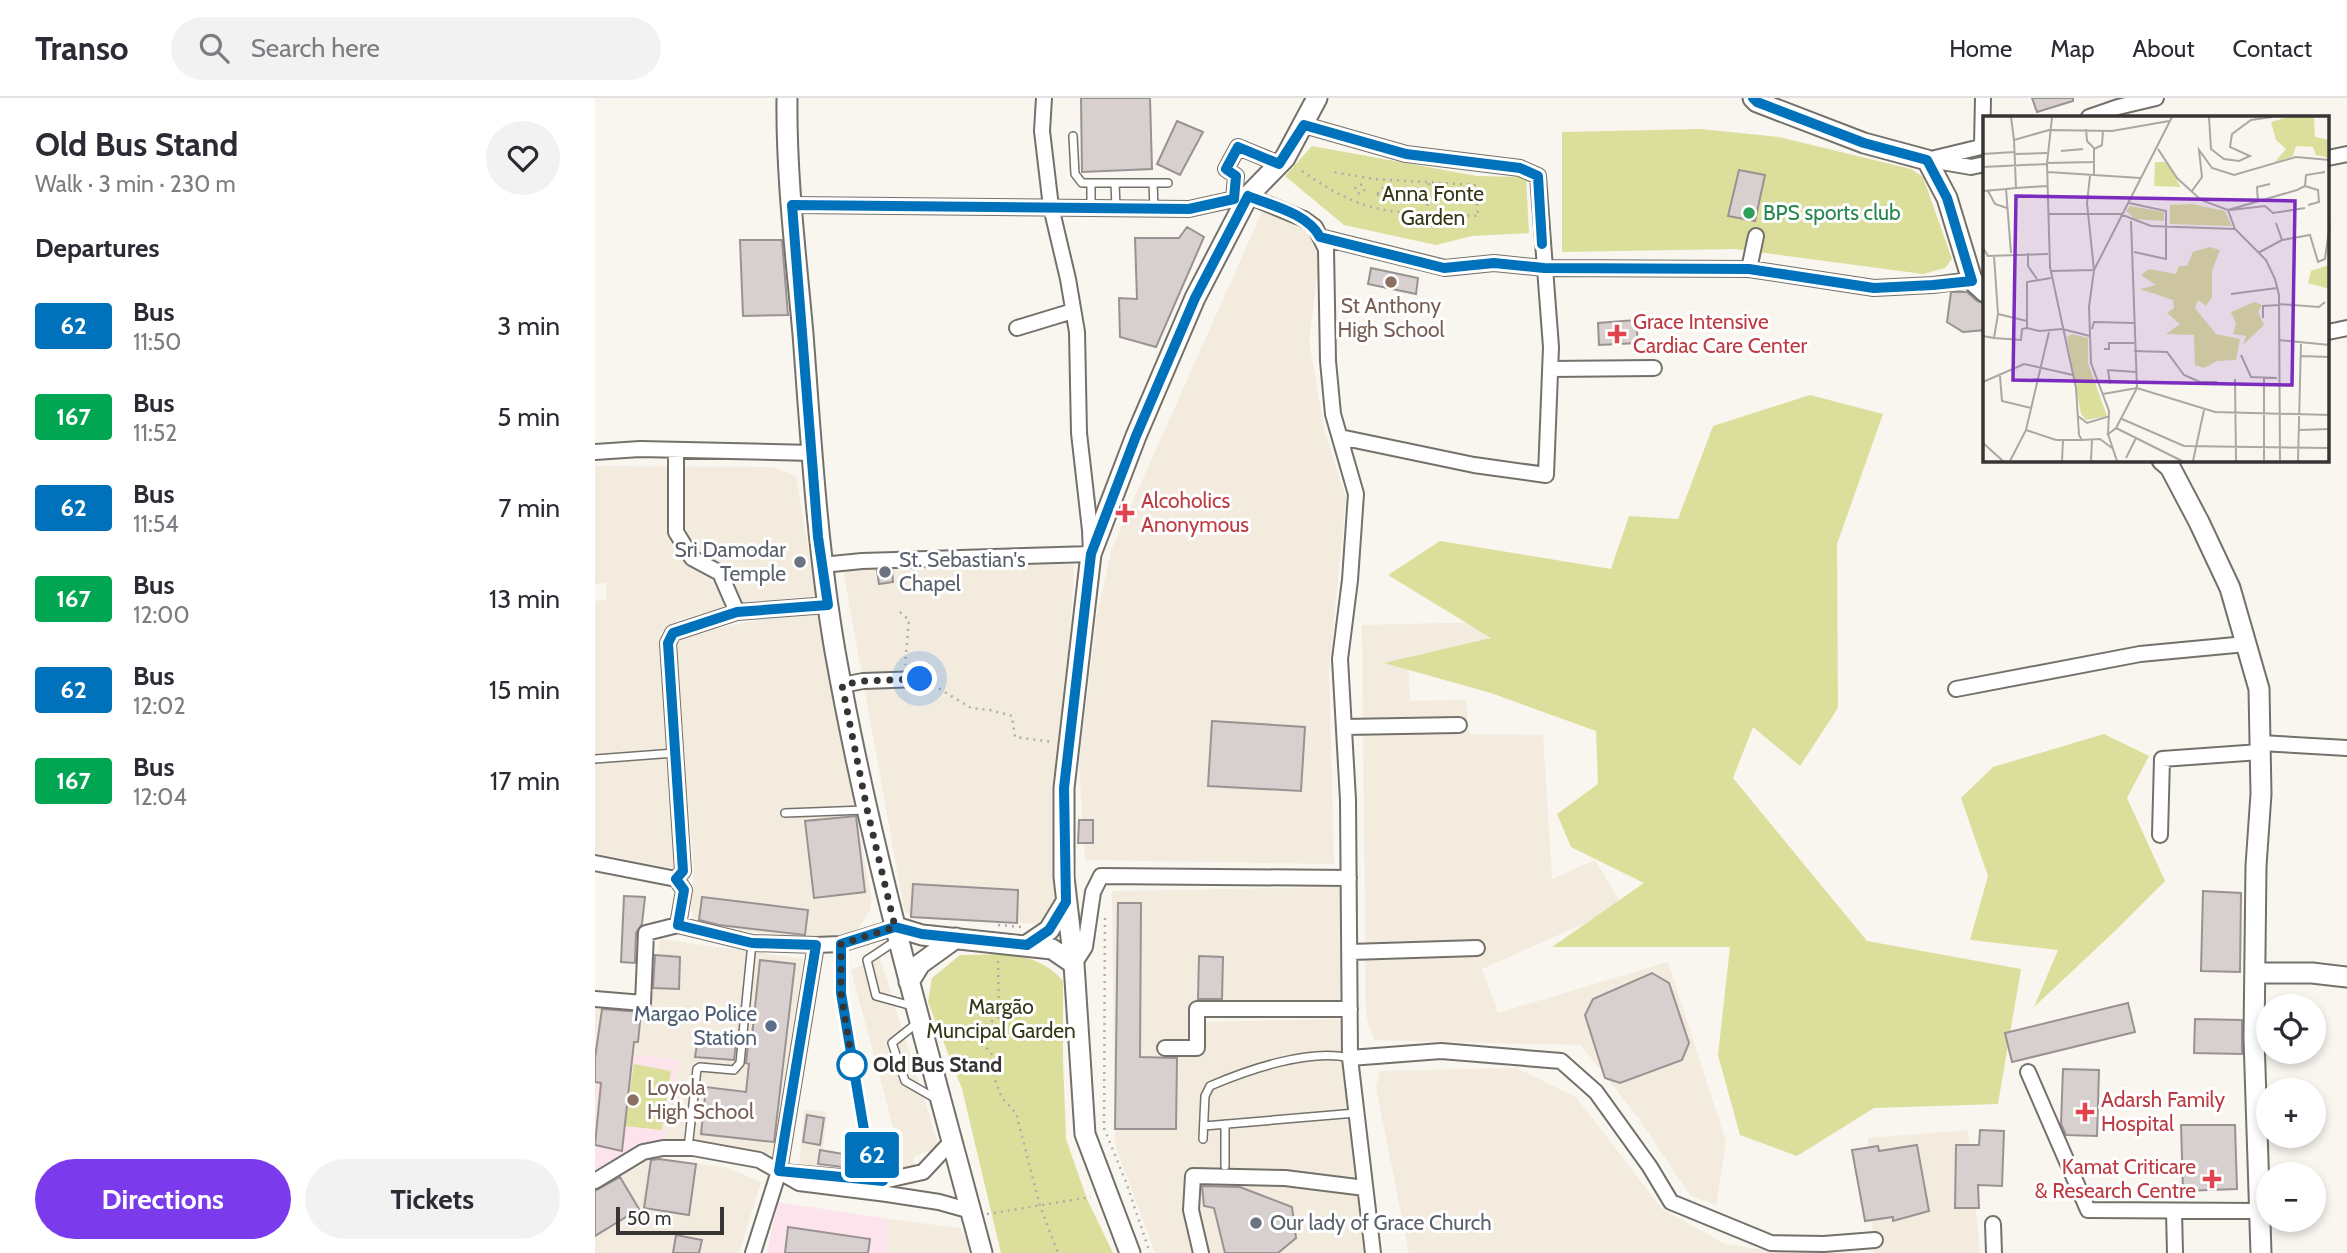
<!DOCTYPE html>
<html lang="en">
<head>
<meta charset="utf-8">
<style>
	:root { --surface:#fff; --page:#f2f2f3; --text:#2b2b33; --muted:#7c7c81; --line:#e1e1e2; --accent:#7c3aed }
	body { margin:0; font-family:Cabin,sans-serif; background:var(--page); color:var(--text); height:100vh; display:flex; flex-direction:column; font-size:26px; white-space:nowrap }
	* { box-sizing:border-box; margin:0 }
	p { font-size:23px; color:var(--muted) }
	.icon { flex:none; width:38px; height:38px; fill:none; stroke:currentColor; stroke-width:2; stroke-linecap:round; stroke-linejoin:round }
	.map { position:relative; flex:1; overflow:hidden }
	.drawer { display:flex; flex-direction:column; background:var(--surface); width:595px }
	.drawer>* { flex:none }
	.badge { padding:0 14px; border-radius:5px; font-size:24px; line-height:46px }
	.tools { position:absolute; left:1661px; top:896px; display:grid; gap:14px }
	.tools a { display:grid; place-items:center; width:70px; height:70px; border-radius:50%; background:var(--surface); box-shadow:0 4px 10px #0003; font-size:35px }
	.scale { position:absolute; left:21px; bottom:18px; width:108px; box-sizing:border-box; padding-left:7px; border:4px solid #373533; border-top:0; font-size:19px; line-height:24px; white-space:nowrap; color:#373533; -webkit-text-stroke:5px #fff; paint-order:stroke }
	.you { position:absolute; width:35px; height:35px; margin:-18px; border:5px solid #fff; border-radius:50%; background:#1a73e8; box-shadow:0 0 0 10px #1a73e833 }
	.map>.badge { position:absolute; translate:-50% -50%; box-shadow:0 0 0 4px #fff }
	h2 { padding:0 35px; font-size:26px; line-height:63px }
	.round { display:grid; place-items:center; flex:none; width:74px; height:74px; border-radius:37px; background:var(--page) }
	.overview { display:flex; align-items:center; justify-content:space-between; height:119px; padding:0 35px }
	h1 { font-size:33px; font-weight:800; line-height:52px }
	.action { display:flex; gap:14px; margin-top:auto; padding:14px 35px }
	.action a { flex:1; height:80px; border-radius:42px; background:var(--accent); color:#fff; font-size:28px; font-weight:800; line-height:80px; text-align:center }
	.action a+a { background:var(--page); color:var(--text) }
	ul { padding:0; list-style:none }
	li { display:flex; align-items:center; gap:21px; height:91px; padding:0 35px }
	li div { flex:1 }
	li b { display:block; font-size:26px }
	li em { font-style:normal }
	li .badge { min-width:77px; font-weight:700; text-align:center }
	header { display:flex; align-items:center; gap:42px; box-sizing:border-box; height:98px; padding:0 35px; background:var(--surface); border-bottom:2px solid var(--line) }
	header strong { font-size:33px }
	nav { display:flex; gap:38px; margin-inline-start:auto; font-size:24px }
	.search { width:490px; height:63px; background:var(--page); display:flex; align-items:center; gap:18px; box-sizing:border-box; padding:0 24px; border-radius:38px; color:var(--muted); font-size:26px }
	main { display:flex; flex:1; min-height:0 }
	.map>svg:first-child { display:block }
	.built { fill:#f2ebde }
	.education { fill:#fde4ec }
	.green { fill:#dcdf9c }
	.building { fill:#d8d0cf; stroke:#9a9292; stroke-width:2 }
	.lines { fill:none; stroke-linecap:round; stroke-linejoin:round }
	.lane-casing { stroke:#74716b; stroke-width:10 }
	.street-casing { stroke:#74716b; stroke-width:18 }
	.secondary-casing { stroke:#74716b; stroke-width:23 }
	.path { stroke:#b1ada9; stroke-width:2.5; stroke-dasharray:2 5; stroke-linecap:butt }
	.lane { stroke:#fff; stroke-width:7 }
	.street { stroke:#fff; stroke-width:14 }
	.secondary { stroke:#fff; stroke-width:19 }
	.line-casing { stroke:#fff; stroke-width:16 }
	.line { stroke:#0072bc; stroke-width:10 }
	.walk { stroke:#373533; stroke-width:7; stroke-dasharray:0 12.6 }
	.leisure-dot { fill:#2e9e5b; stroke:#fff; stroke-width:2.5 }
	.education-dot { fill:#8d6e63; stroke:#fff; stroke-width:2.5 }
	.health-dot { fill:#e0444e; stroke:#fff; stroke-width:2.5 }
	.worship-dot { fill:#6b7280; stroke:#fff; stroke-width:2.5 }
	.service-dot { fill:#5c6f8a; stroke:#fff; stroke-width:2.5 }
	.stop-dot { fill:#fff; stroke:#0072bc; stroke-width:3.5 }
	.labels { text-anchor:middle; stroke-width:6; stroke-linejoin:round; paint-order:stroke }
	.park-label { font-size:21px; fill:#363716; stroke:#fff }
	.leisure-label { font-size:21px; fill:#27864d; stroke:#fff; text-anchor:start }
	.education-label { font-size:21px; fill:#785e54; stroke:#fff }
	.health-label { font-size:21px; fill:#be3a42; stroke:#fff; text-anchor:start }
	.worship-label { font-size:21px; fill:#5b616d; stroke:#fff; text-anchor:start }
	.service-label { font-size:21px; fill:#4e5e75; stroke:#fff; text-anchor:end }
	.stop-label { font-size:21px; font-weight:bold; fill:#373533; stroke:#fff; text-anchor:start }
	.inset-road { fill:none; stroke:#aba8a4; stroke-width:2 }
	.view { fill:#7b2cbf; fill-opacity:0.15; stroke:#7b2cbf; stroke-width:3.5 }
	.inset-edge { fill:none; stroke:#373533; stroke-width:3.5 }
</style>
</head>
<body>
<header>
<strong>Transo</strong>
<div class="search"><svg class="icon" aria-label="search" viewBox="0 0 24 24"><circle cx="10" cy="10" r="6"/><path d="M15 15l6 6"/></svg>Search here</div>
<nav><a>Home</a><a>Map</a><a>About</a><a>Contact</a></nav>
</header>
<main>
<section class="drawer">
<div class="overview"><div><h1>Old Bus Stand</h1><p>Walk · 3 min · 230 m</p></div><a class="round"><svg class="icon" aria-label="heart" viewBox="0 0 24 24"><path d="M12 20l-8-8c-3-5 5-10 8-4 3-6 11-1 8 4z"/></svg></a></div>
<h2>Departures</h2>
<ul>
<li><span class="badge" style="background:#0072bc;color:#fff">62</span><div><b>Bus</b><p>11:50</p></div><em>3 min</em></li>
<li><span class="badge" style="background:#00a651;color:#fff">167</span><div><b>Bus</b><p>11:52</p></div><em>5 min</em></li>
<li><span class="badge" style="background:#0072bc;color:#fff">62</span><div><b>Bus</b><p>11:54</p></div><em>7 min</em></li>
<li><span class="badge" style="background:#00a651;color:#fff">167</span><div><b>Bus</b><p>12:00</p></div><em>13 min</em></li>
<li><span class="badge" style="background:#0072bc;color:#fff">62</span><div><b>Bus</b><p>12:02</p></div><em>15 min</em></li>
<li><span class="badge" style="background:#00a651;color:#fff">167</span><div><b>Bus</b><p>12:04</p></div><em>17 min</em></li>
</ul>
<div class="action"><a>Directions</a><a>Tickets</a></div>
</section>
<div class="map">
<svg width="1752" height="1155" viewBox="0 0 1752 1155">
	<rect width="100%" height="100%" fill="#f9f5ef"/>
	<!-- built -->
	<path class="built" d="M668 112 716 134 725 152 714 244 730 335 751 400 734 572 739 766 490 762 484 666 502 516 517 450Z
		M0 368 177 369 201 378 221 498 150 504 82 522 66 535 73 667 82 771 0 755V503L11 502 12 485 0 486Z
		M479 466 459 811 445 826 316 819 309 811 248 471Z
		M226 511 276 799 275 812 262 832 223 842 99 827 96 808 99 771 80 560 84 537Z
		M894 524V562L813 565 815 603 871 602 874 636 948 637 957 781 1000 762 1028 808 887 871 903 915 1073 864 1131 1044 1121 1107 1095 1097 1045 1022 986 947 779 942 771 917 767 527Z
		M748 789 745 903 609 904V924L750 921 770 1155H560L520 1046 517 793Z
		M65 841 209 861 181 1057 69 1042 84 963 0 953V910L55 916Z
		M285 860 344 1049 318 1059 320 1072 295 1077 290 1038 300 1036 256 872Z
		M921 970 981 999 1067 1111 1130 1146 1189 1155H814L781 989 785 973Z
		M209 1011 232 1014 228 1053 271 1059 269 1078 204 1071Z
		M1373 1032 1385 1155H1279L1273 1040Z
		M53 1060 131 1069 166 1084 144 1155H0V1095Z
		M293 1121 365 1130 373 1145 374 1155H292Z"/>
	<!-- education -->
	<path class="education" d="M0 953 84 962 69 1042 41 1052 0 1077Z
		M183 1104 293 1121 292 1155H172Z"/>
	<!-- green -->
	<path class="green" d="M1105 31 1184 39 1316 71 1328 79 1357 161 1350 170 1328 176 1140 151 967 154V34Z
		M717 48 882 78 931 79 934 135 877 138 841 147 749 127 690 78Z
		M1215 297 1288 316 1242 446 1243 610 1205 668 1158 629 1138 680 1272 843 1426 871 1403 1006 1279 1010 1202 1058 1145 1037 1123 957 1135 849H957L1049 785 976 749 962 716 1003 686 1001 633 896 595 789 565 896 540 793 477 845 443 1016 471 1034 418 1083 421 1118 328Z
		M1509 636 1554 658 1532 700 1570 783 1521 832 1439 909 1463 852 1375 842 1393 778 1366 700 1398 669Z
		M365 857C403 857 441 851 468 883V962L471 1041 492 1101 518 1155H406L367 991 333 904 337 880Z
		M39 966 76 973 67 1032 29 1028Z"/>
	<!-- building -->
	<path class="building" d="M486 0H555L557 71 487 74Z
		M1437 0H1478V3L1442 14Z
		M582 23 608 34 585 77 562 66Z
		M1144 72 1170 77 1160 123 1133 118Z
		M592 129 609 139 561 249 525 239 524 200 542 201 540 140H584Z
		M145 142H187L193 217 148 218Z
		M776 170 823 180 821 196 773 186Z
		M1356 194H1372L1382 203 1390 206V232L1368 234 1352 224Z
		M1041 222 1043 245 1004 247 1003 225Z
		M282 472H297L298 484 284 486Z
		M617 623 710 629 706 693 613 688Z
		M261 718 270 794 219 800 210 723Z
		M484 722H498V745H483Z
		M318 786 423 792 422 825 316 819Z
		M1608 793 1646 795 1645 874 1606 873Z
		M29 798 50 799 47 826 41 835 40 865 26 864Z
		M107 799 213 812 210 837 124 827 104 822Z
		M523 805H546L545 959 582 960 581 1031H520Z
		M60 857 85 859 84 891 58 890Z
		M604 858 628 859 627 901H603Z
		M165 862 200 866 179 1044 106 1036 111 989 151 994 154 966 151 965 153 947H156Z
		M1057 875 1074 885 1094 945 1087 962 1025 985 1010 980 990 917 998 901Z
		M1533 905 1540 934 1417 964 1410 935Z
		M7 911 46 914 43 944H39L27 1053 0 1047 6 985 0 984V960Z
		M1600 921 1647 922V956L1599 955Z
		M103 940 141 945 139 962 100 959Z
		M1468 971 1504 972 1502 1038 1471 1037 1466 1026Z
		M212 1017 229 1020 225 1047 208 1044Z
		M1586 1027H1640L1642 1091 1588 1093Z
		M1385 1032 1409 1033 1407 1088 1383 1087 1384 1110H1360L1361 1047H1384Z
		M1322 1047 1334 1113 1298 1123V1119L1270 1123 1257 1052 1283 1048 1284 1053Z
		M225 1052 266 1059 264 1071 223 1066Z
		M64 1061 101 1066 94 1117 49 1110 56 1062Z
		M25 1079 44 1111 0 1138V1093Z
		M607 1088 645 1089 697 1109 701 1140 683 1155H630L619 1110 609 1108Z
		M193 1129 275 1141 273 1155H190Z
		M81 1137 107 1142 104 1155H78Z"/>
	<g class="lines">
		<defs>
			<path id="lane" d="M478 38 480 76 487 85H573
				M496 85V109
				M520 85 521 109
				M558 85 559 110
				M0 661 80 655
				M190 715 270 712
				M302 842 272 862 281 898 317 908
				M246 846V895L258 969 271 1044 288 1082
				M322 925 297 945 310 983 343 1002
				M630 1026V1068
				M609 1028 761 1015
				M608 1041 610 998 615 988C652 972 715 950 755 960
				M93 1050 102 971 105 969 139 972 145 965 157 845"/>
			<path id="street" d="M1494 19 1523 9 1561 0
				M709 27 811 56 925 70 943 78 956 249 951 377 879 367 745 339
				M1387 48 1388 0
				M1733 60 1752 56
				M1332 62 1390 48
				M1341 63 1376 69 1390 66
				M639 101 641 78 631 71 643 49 684 66
				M197 107 594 111 653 98 709 121 720 129 731 151 733 263 738 316 761 396 755 482 745 561 753 702 755 960 778 1155
				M725 139 850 170 899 165 949 170 1154 171 1279 190 1338 187 1377 182
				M1154 171 1161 138
				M422 230 478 213
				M1733 234 1752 230
				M955 271 1059 270
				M81 352V434L97 460 125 475 142 514
				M0 354 45 351 218 355
				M227 467 267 463 496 456 495 432 484 335 482 234 473 181 456 109 447 33 449 0
				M247 587 268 583 325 581
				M1361 591 1545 556 1651 546
				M749 629 864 627
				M1665 645 1752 650
				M1565 737 1567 661 1665 654
				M0 765 81 781 89 792 83 827 157 845 221 847 246 846 301 829
				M81 781 88 773 73 545 78 535 142 514 233 507
				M755 854 882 850
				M479 866 490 849 498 794 506 778 754 780
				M0 901 48 905 51 835 83 827
				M570 950H602V911H755
				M755 960 846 953 966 963 1001 994 1055 1069 1076 1104 1176 1145 1229 1146 1280 1142
				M1433 974 1493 1112 1665 1113
				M188 1074 288 1083 328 1074 357 1043
				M0 1083 48 1054 68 1050H98L164 1062 204 1085 292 1096 344 1104 376 1113 375 1120
				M1579 1113 1580 1155
				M1398 1126 1399 1155
				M158 1155 184 1073 221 847
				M606 1155 596 1112 598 1078 690 1080 770 1090"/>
			<path id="secondary" d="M192 0C191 78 201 158 208 236 216 342 222 448 240 553 276 757 334 955 387 1155
				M1158 0 1162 4 1269 45 1332 62 1352 100 1377 182 1390 194
				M1567 362 1575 369 1604 424 1635 490 1664 591 1666 696 1661 768 1659 940 1666 1155
				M301 829 327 837 457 851 479 866
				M432 847 454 832 471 804
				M1660 875H1717L1752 879
				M314 884 325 866 361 840
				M535 1155 490 1036 479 866 469 779V690L496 456 541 338 600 200 653 98 690 60 722 0"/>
		</defs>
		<!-- lane casing -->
		<use href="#lane" class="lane-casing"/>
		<!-- street casing -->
		<use href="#street" class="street-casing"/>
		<!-- secondary casing -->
		<use href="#secondary" class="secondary-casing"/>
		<!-- path -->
		<path class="path" d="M707 73C726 86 743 97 764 105 801 119 845 115 883 118L881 87 779 81 738 74
			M760.5 91a4.5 4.5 0 1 1 9 0a4.5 4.5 0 1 1-9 0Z
			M783 96a6 6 0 1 1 12 0a6 6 0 1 1-12 0Z
			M832 115 834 85
			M305 514 314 522 310 567
			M338 587 376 610 395 612 417 618 420 639 458 644
			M510 820 509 1030 531 1084 555 1155
			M403 827 426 829
			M403 863 404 919 389 928 385 941 398 958 400 982 407 1000 421 1015 445 1108 463 1155
			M392 1116 496 1099"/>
		<!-- lane -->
		<use href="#lane" class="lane"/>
		<!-- street -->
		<use href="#street" class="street"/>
		<!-- secondary -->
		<use href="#secondary" class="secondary"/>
	</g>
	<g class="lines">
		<defs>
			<path id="line" d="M947 146 943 78 925 70 811 56 709 27 684 66 643 49 631 71 641 78 639 101 594 111 197 107 223 439 233 507 142 514 78 535 73 545 88 773 81 781 89 792 83 827 157 845 221 847 184 1073 288 1083 271 1044 246 895V846L300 829 327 836 432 847 454 832 471 804 469 690 496 456 541 338 600 200 653 98C677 108 712 115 725 139L849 170 899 165 949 170 1154 171 1279 190 1338 187 1377 183 1352 100 1332 62 1269 45 1162 4 1158 0"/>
		</defs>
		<!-- line casing -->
		<use href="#line" class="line-casing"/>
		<!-- line -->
		<use href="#line" class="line"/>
		<!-- walk -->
		<path class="walk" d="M257 967 258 969 246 895V846L300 829 272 711 247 587 268 583 325 581"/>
	</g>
	<!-- markers -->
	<circle class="leisure-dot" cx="1154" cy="115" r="7"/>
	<g class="education-dot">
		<circle cx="796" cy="184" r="7"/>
		<circle cx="38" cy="1002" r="7"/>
	</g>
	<g class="health-dot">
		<path d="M1018.5 225.5h7v7h7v7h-7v7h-7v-7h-7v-7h7z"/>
		<path d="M526.5 404.5h7v7h7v7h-7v7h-7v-7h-7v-7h7z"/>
		<path d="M1486.5 1003.5h7v7h7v7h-7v7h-7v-7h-7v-7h7z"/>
		<path d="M1613.5 1070.5h7v7h7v7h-7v7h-7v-7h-7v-7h7z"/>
	</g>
	<g class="worship-dot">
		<circle cx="205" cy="464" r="7"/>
		<circle cx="290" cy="474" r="7"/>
		<circle cx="661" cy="1125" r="7"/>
	</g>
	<circle class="service-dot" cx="176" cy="928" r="7"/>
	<circle class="stop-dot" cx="257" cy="967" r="14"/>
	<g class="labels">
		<!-- park labels -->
		<g class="park-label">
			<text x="838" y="103">Anna Fonte<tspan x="838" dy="24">Garden</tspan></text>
			<text x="406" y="916">Margão<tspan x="406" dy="24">Muncipal Garden</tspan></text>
		</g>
		<!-- leisure labels -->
		<g class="leisure-label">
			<text x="1168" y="122">BPS sports club</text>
		</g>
		<!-- education labels -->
		<g class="education-label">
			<text x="796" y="215">St Anthony<tspan x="796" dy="24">High School</tspan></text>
			<text x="52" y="997" text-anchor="start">Loyola<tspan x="52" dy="24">High School</tspan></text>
		</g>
		<!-- health labels -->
		<g class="health-label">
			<text x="1038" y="231">Grace Intensive<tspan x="1038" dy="24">Cardiac Care Center</tspan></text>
			<text x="546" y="410">Alcoholics<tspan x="546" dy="24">Anonymous</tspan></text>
			<text x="1506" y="1009">Adarsh Family<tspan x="1506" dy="24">Hospital</tspan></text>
			<text x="1601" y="1076" text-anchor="end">Kamat Criticare<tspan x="1601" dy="24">&amp; Research Centre</tspan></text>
		</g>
		<!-- worship labels -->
		<g class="worship-label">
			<text x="191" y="459" text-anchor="end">Sri Damodar<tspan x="191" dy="24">Temple</tspan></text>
			<text x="304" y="469">St. Sebastian's<tspan x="304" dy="24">Chapel</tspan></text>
			<text x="675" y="1132">Our lady of Grace Church</text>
		</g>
		<!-- service labels -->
		<g class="service-label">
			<text x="162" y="923">Margao Police<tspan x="162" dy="24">Station</tspan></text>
		</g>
		<!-- stop labels -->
		<g class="stop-label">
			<text x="278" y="974">Old Bus Stand</text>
		</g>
	</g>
	<!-- overview -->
	<g transform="translate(1388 18)">
		<rect width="346" height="346" fill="#f9f5ef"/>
		<path d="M305 1H331L332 21 346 24V42L333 39 330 31 313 30 310 40 291 47 303 33 293 24 288 6ZM172 46H183L198 71 171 70ZM209 88 242 95 249 110 187 108V89ZM147 90 181 96V105L152 103 143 95ZM226 131 237 134 229 155V181L223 190 215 184 212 192 233 218 257 223 253 244 234 245 221 252 212 249 211 219 183 218 197 208 184 197 191 192 190 184 157 173 173 169 158 159 166 153 193 158 196 150H204L210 136ZM346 149V173L325 167 328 155ZM271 186 279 189 275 196 281 209 260 229 263 220 250 218 253 208 248 196ZM89 218 105 222V247L124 300 103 304 98 298 84 221Z" fill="#dcdf9c"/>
		<path class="inset-road" d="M28 1 31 24M69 1 64 48 67 151 93 272 96 319 99 324 117 323 129 332M226 1 228 33 241 43 256 45 267 40 247 31 249 18 268 4 289 1M103 13 104 25 111 32M175 33 194 62 218 84 245 94 252 113 283 144 292 163 296 179 297 345M78 35 100 33M0 38 31 36M31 38 64 37M64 47 112 46M0 51 64 48M65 56 157 62M111 59V33L119 29 120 14M322 70 335 74 336 86 325 89M33 72 64 70M23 73 33 72 31 24 66 14 129 15 186 5M0 75 23 73 28 137M5 75 12 88 24 92M209 75 219 61 216 34 229 52 251 59 313 41 347 44M275 86 274 71 287 68M146 87 183 95V143L151 136M245 94 314 74 322 70 323 59 342 56M247 94 282 90 290 97 322 92M65 98H137L168 110 252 113M148 105 154 272M293 107 299 124 327 119 335 146 342 143 347 107M0 132 5 140 65 138M45 137V150L54 163M275 137 299 124M68 155 111 154 104 87 107 60M248 178 294 172M296 188 336 191 342 186M15 198 44 205V212L56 215 79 213M280 202V190L296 189M44 205V166L68 162M79 213 107 220M109 213 111 206 151 207M0 220 11 222 15 198 11 140M11 222 38 224 39 213 44 212M295 224 347 229M121 233H126V227H151M151 235 184 236 201 259 217 266H234M258 239 268 261 294 262M317 240 347 241M17 260 19 285 48 292M252 263 253 345M0 266 41 248 90 259M127 268 125 254 153 256M120 278 154 272 232 296 347 299M95 300 104 307 127 300M139 303 201 330 347 332M133 312 199 345M43 314 73 324H98M316 314 347 313M124 319 133 312 154 272M0 327 20 345M143 342 153 322M27 345 43 314 66 216M79 345 80 324M108 345 109 323M134 345 125 318 126 295 108 247 106 191 111 154 189 1M210 345 221 294M281 345V262M315 345 318 226"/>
		<path class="view" d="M33 80 312 85 309 269 30 264Z"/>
		<rect width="346" height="346" class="inset-edge"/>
	</g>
</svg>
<div class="tools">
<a><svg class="icon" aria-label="locate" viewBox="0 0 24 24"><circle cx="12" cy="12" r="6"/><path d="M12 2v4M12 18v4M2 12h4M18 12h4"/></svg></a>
<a>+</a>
<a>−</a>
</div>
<div class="scale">50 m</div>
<div class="you" style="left:325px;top:581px"></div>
<b class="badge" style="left:277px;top:1057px;background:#0072bc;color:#fff">62</b>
</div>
</main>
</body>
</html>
